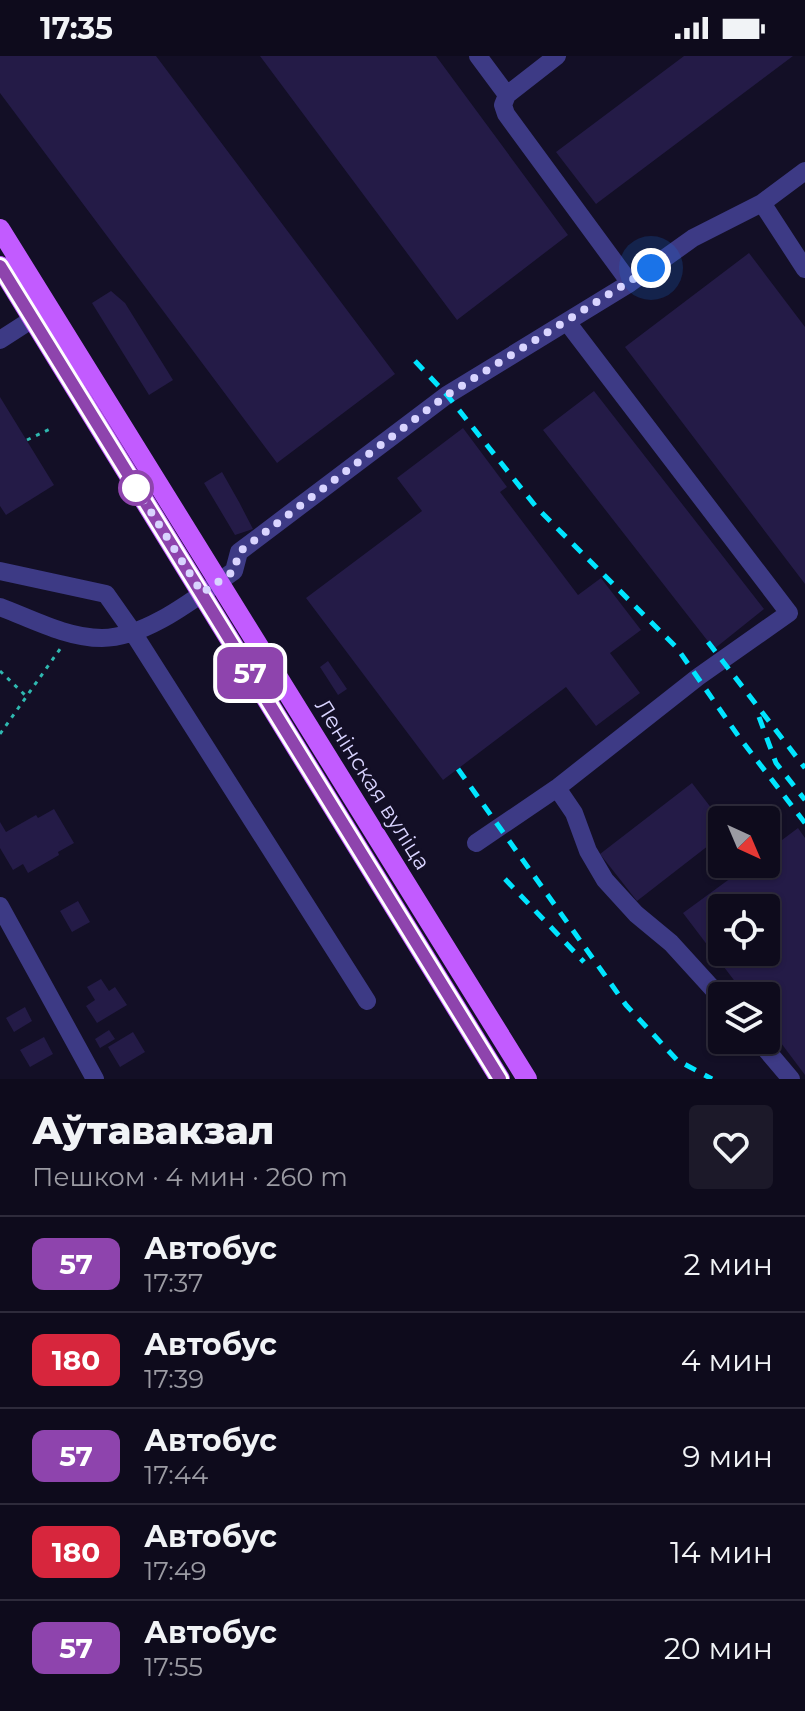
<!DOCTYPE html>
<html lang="ru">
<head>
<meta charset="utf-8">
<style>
	:root { --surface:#0e0b1c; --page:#1c1929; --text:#f1f3f6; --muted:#9b9ba3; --line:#2e2b3b }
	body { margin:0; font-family:Montserrat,sans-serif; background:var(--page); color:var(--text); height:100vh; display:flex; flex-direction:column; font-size:30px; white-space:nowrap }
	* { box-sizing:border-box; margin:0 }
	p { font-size:26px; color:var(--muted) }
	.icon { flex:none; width:44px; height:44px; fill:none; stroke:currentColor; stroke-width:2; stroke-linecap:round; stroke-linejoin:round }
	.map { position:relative; height:1023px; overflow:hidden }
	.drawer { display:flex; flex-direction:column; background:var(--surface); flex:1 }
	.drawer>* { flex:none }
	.badge { padding:0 16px; border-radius:12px; font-size:28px; line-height:52px }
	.needle { width:52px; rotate:136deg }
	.fabs { position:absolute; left:708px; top:750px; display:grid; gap:16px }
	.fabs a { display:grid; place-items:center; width:72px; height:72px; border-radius:8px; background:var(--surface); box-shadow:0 2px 6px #0004,0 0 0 2px var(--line); font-size:40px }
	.you { position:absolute; width:40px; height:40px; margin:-20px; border:6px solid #fff; border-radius:50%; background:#1a73e8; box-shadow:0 0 0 12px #1a73e833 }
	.map>.badge { position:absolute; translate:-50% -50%; box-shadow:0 0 0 4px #fff }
	.round { display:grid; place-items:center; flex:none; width:84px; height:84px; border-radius:8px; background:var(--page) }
	.head { display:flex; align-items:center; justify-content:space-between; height:136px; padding:0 32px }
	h1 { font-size:38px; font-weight:800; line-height:60px }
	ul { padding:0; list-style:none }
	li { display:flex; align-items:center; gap:24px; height:96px; padding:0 32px; border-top:2px solid var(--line) }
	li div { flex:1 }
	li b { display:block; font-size:30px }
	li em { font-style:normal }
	li .badge { min-width:88px; font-weight:700; text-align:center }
	.status { display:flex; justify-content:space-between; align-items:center; height:56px; padding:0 40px; background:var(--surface); direction:ltr }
	.status svg { height:22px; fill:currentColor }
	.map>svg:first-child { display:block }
	.building { fill:#241b47; fill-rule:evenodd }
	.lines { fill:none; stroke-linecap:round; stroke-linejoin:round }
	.path { stroke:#2fb8b0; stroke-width:3; stroke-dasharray:4 6; stroke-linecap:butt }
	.minor { stroke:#3d3a85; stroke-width:18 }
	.major { stroke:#c25bff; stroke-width:20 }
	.rail { stroke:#00e5ff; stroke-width:5; stroke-dasharray:12 10; stroke-linecap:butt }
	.line-casing { stroke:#fff; stroke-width:18 }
	.line { stroke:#8e44ad; stroke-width:12 }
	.walk { stroke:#d9d4ff; stroke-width:8; stroke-dasharray:0 14.4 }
	.stop-dot { fill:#fff; stroke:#8e44ad; stroke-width:4 }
	.labels { text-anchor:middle; stroke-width:6; stroke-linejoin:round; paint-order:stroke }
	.street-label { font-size:22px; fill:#d9d4ff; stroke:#130f26 }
</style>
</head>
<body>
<div class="status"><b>17:35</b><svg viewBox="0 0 49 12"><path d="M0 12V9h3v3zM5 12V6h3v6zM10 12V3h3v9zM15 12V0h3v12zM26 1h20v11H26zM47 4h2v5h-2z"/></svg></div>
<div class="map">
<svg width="805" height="1023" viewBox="0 0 805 1023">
	<rect width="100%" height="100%" fill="#130f26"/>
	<!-- building -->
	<path class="building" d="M0 0H156L395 318 277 407 0 37Z
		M260 0H436L568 179 457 264Z
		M684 0H793L596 148 556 96Z
		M749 197 805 271V528L625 291Z
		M111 235 125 247 173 324 149 339 92 247Z
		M594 335 764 553 714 593 543 374Z
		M0 341 54 429 6 459 0 450Z
		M463 372 507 431 500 436 578 539 601 522 641 574 610 597 640 637 596 670 566 631 443 724 306 542 422 455 397 422Z
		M222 416 239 446 253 473 235 479 204 427Z
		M328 605 347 633 338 639 320 611Z
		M692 727 722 766V779L637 845 600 798Z
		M54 753 74 787 58 796 59 799 28 817 23 808 13 814 0 792V766L6 776 36 759 38 762Z
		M798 772 805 782V1019L766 967V940H746L683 857 750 808H766V796ZM722 852H766V896H722Z
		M78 845 90 866 72 876 60 855Z
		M101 923 109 935 115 931 127 949 97 967 86 950 95 944 87 931Z
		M25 951 32 965 14 976 6 962Z
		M109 974 115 983 100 992 95 983Z
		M133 976 145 996 120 1011 108 991Z
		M44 981 53 998 30 1011 20 994Z"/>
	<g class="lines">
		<!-- path -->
		<path class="path" d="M27 384 52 372
			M0 615 26 640
			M0 678 60 593"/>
		<!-- minor -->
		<path class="minor" d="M478 0 507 39 503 49 506 58 630 227
			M507 39 557 0
			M762 147 805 213
			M0 284 45 255
			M0 515 106 538 132 575 367 945
			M0 551C32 563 67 582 102 582 147 582 198 540 234 515L239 496 447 339 630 227 693 182 762 147 805 115
			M557 732 574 757 588 795 605 824 636 858 671 887 722 943
			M476 787 557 732 698 621 789 557 567 266
			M0 850 95 1023
			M758 984 791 1023"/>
		<!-- major -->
		<path class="major" d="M0 173 527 1023
			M0 210 500 1023"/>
		<!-- rail -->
		<path class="rail" d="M415 305 447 339 537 452 677 592 739 681 805 767
			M708 586 805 712
			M759 661 776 707 805 744
			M458 713 626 949 677 1004 712 1023
			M505 823 584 906"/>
	</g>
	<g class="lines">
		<defs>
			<path id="line" d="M0 210 500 1023"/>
		</defs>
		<!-- line casing -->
		<use href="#line" class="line-casing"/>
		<!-- line -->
		<use href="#line" class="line"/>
		<!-- walk -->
		<path class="walk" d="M136 432 202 537 234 515 239 496 447 339 651 212"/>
	</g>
	<!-- markers -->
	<circle class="stop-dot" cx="136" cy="432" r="16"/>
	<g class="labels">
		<!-- street labels -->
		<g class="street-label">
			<text transform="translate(373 728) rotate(58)" y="8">Ленінская вуліца</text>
		</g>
	</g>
</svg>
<div class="fabs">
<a><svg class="needle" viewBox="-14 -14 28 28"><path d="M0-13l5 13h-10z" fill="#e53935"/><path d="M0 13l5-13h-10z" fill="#9b9ba3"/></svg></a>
<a><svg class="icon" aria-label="locate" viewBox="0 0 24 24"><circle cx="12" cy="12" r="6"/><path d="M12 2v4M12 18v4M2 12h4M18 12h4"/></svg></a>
<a><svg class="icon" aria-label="layers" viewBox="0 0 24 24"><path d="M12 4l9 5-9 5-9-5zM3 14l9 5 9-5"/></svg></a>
</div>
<div class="you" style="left:651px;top:212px"></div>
<b class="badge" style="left:250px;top:617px;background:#8e44ad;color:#fff">57</b>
</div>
<section class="drawer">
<div class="head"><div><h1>Аўтавакзал</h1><p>Пешком · 4 мин · 260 m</p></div><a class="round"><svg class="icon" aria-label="heart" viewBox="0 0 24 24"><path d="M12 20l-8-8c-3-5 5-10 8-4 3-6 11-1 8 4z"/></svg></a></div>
<ul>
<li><span class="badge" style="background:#8e44ad;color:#fff">57</span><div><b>Автобус</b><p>17:37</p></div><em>2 мин</em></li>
<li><span class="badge" style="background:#d7263d;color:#fff">180</span><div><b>Автобус</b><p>17:39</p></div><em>4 мин</em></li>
<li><span class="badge" style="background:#8e44ad;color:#fff">57</span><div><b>Автобус</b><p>17:44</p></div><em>9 мин</em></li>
<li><span class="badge" style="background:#d7263d;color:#fff">180</span><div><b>Автобус</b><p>17:49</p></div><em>14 мин</em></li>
<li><span class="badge" style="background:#8e44ad;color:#fff">57</span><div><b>Автобус</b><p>17:55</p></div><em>20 мин</em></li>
</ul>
</section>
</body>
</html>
